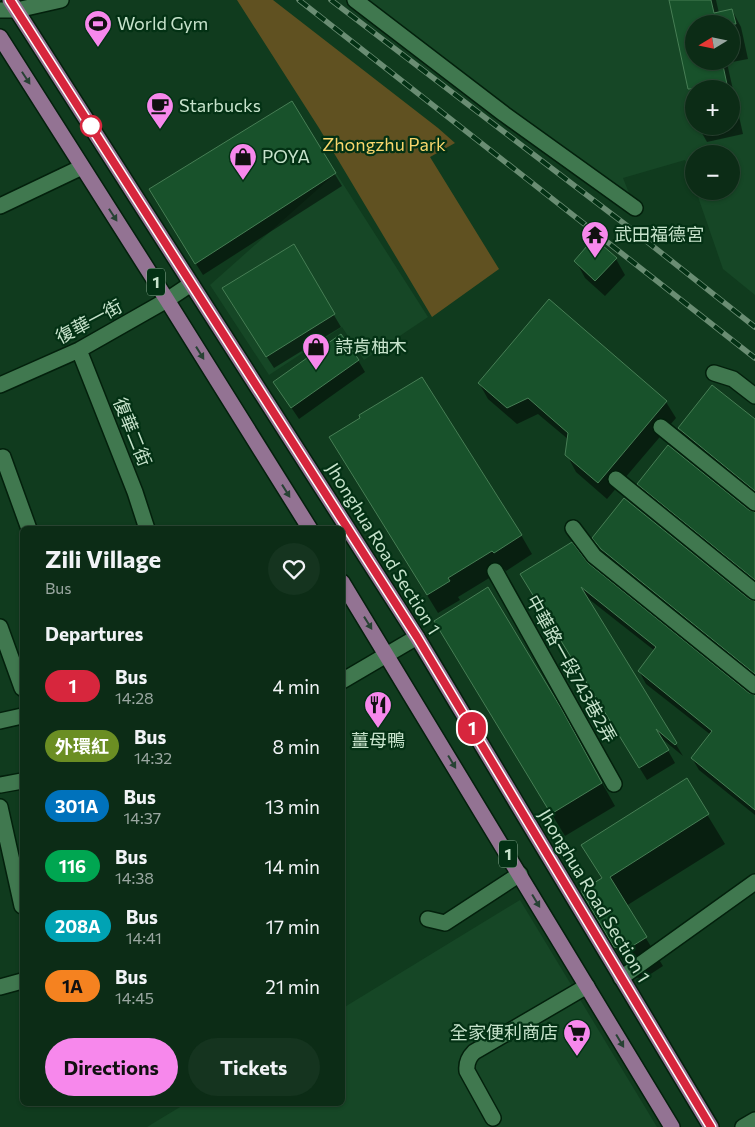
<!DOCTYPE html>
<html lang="en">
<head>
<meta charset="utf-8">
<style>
	:root { --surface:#0c2c16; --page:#15341f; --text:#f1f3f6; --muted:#9aa7a1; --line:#2c4835; --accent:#f788ec }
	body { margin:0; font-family:Commissioner,"Noto Sans TC",sans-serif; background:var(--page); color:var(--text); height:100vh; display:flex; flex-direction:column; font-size:19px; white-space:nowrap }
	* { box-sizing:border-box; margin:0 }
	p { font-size:16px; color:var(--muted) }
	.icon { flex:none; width:28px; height:28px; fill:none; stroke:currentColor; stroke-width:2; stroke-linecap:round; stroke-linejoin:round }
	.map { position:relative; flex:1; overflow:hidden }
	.sheet { position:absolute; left:20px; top:526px; width:325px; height:580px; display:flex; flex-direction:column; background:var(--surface); border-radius:8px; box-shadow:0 1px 4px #0004,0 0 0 1px var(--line) }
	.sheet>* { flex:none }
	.badge { padding:0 10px; border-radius:16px; font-size:18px; line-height:32px }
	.needle { width:32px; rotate:260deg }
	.tools { position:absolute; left:685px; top:15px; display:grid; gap:10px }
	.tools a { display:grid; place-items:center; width:55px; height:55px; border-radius:50%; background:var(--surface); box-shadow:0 1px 4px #0004,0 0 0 1px var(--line); font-size:25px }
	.map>.badge { position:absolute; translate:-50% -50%; box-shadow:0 0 0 2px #fff }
	h2 { padding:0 25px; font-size:19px; line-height:45px }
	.round { display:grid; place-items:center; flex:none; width:52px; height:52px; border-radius:26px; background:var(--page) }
	.summary { display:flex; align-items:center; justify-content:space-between; height:85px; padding:0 25px }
	h1 { font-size:24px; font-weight:700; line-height:38px }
	.primary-button { display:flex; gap:10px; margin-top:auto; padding:10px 25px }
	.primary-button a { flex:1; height:58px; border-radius:30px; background:var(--accent); color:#111; font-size:20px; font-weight:700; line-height:58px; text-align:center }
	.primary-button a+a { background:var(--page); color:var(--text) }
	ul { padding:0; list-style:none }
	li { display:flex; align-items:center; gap:15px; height:60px; padding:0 25px }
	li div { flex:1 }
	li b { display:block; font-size:19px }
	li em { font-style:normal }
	li .badge { min-width:55px; font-weight:700; text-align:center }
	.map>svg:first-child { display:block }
	.built { fill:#164726; fill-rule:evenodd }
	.green { fill:#605121 }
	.shadow { fill:#0007; fill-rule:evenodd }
	.building { fill:#18522b; stroke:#477e55 }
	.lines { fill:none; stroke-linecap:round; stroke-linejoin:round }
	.minor-casing { stroke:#03200c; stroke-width:18 }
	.major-casing { stroke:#03200c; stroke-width:18 }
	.minor { stroke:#40784f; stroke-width:15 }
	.major { stroke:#937393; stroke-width:15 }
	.rail-casing { stroke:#6a8d73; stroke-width:5.5 }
	.rail { stroke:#033114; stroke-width:4; stroke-dasharray:11; stroke-linecap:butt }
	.oneway { fill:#274234 }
	.line-casing { stroke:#fff; stroke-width:11 }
	.line { stroke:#d7263d; stroke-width:8 }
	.stop-dot { fill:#fff; stroke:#d7263d; stroke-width:2.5 }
	.labels { text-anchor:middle; stroke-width:4.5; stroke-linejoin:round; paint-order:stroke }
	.shield { fill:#033114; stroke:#8cae95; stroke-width:1 }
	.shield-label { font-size:16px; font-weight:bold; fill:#c7e3cc }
	.poi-label { font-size:18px; fill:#c7e3cc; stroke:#033114; text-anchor:start }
	.park-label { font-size:18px; fill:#f9d66c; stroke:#033114 }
	.street-label { font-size:18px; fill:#c7e3cc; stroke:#033114 }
</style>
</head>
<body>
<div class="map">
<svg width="755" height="1127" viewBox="0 0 755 1127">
	<rect width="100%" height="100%" fill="#103b1e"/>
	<!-- built -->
	<path class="built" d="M366 0H755V295L723 269 696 191H731V154H694V184L685 160 623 178 635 208 609 182ZM694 24H731V61H694ZM694 89H731V126H694Z
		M336 173 428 317 364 360 342 327 269 375 210 285Z
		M520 900 657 1127H147L185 1104H342L343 1008Z"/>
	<!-- green -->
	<path class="green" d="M237 0H273L438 128 455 143 430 157 499 269 432 317 319 128Z"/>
	<!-- shadow -->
	<path class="shadow" d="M670 0H716L719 13 732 10 741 27 748 59 727 63 743 134 707 142 698 126H731V89H694V109ZM694 24H731V61H694Z
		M292 103 342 186 203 275 157 202Z
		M293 246 341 327 274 368 230 301Z
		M616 259 625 275 605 296 585 278 576 261Z
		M549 301 666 402 676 418 607 499 576 472 567 455 569 440 538 414 517 424 488 399 479 383Z
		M358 360 365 372 299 419 274 382Z
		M755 421V496L686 441 679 429Z
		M342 456 521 535 532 554 506 571 504 569 458 597 460 600 438 613Z
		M639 484 755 513V585L646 496Z
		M594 538 749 600 755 602V679L609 562Z
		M587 564 748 694 755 696V815L699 770 692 758 711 735 646 684 639 671 655 651 585 596 683 756 661 738 675 763 647 780 528 587Z
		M449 645 574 733 615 806 565 836Z
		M686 780 725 844 626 906 663 966 643 979 632 976 599 921 602 879 583 845Z"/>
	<!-- building -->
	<path class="building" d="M669 0H711L714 13 732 9 736 24H694V61H722L728 89H688Z
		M292 101 336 173 195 264 149 189Z
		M594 238 617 258 595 281 574 261Z
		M294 244 335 314 266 357 222 288Z
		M549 299 667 401 598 483 565 455 568 433 528 398 507 408 478 383Z
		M341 334 359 360 291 408 273 382Z
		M422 377 522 535 494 553 492 551 448 578 450 581 427 595 329 437 360 418 359 415Z
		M712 385 755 419V491L678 428Z
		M668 445 749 510 755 512V580L637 484Z
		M624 498 749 599 755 601V674L601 549 592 538Z
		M572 542 588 563 749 693 755 695V810L691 758 712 731 638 671 656 647 581 587 677 743 675 745 656 729 669 750 639 768 520 574Z
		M488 587 561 708 602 783 551 814 434 621Z
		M687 778 709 814 610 877 647 937 626 950 614 947 581 891 602 878 581 845Z"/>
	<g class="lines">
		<defs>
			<path id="minor" d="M355 0 504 114 635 208
				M0 10H17L61 0
				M0 206 82 167
				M79 350 135 492 147 529
				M714 373 733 379 755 396
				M0 385 79 350 167 300 191 284
				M661 427 755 503
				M0 459 3 457 29 529
				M616 479 755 592
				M573 528 594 556 755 686
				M495 571 614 784
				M0 627 22 688
				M342 681 417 637
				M0 721 22 716
				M0 785 22 781
				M0 807 22 906
				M428 919 445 923 520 874
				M621 978 755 882
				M0 987 22 981
				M493 1118 467 1071C466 1063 469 1057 474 1052L587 986
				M743 1127 755 1120"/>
			<path id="major" d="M10 0 417 637 711 1127
				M0 37 167 300 310 529
				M342 582 672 1127"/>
		</defs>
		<!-- minor casing -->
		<use href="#minor" class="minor-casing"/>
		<!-- major casing -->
		<use href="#major" class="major-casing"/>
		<!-- minor -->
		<use href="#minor" class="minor"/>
		<!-- major -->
		<use href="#major" class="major"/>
		<defs>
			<path id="rail" d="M299 0 755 358
				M331 0 626 225 755 327"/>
		</defs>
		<!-- rail casing -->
		<use href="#rail" class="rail-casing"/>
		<!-- rail -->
		<use href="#rail" class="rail"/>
	</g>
	<!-- one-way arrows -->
	<defs><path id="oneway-solid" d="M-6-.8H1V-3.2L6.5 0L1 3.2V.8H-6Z" transform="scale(1.25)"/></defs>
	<g class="oneway">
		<use href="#oneway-solid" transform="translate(26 78) rotate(57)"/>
		<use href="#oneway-solid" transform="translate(113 215) rotate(57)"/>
		<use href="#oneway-solid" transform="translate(200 353) rotate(58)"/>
		<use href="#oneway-solid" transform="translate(286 491) rotate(58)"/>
		<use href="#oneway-solid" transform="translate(368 623) rotate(58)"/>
		<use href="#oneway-solid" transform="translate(452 762) rotate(59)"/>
		<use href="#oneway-solid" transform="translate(536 901) rotate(59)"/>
		<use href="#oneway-solid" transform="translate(620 1041) rotate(59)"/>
	</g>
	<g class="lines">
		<defs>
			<path id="line" d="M10 0 417 637 711 1127"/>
		</defs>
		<!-- line casing -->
		<use href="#line" class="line-casing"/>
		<!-- line -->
		<use href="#line" class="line"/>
	</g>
	<!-- icons -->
	<defs>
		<symbol id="stadium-pin" viewBox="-11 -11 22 30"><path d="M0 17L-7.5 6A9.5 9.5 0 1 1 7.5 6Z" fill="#f788ec" stroke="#033114"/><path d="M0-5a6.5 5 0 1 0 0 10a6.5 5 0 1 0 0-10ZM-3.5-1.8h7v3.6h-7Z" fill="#111"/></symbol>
		<symbol id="cafe-pin" viewBox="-11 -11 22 30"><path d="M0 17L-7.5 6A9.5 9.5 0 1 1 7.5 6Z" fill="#f788ec" stroke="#033114"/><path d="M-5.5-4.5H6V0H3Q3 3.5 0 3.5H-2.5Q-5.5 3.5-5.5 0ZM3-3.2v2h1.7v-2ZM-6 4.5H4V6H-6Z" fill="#111"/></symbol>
		<symbol id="shop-pin" viewBox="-11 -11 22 30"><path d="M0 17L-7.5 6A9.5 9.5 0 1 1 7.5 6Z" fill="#f788ec" stroke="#033114"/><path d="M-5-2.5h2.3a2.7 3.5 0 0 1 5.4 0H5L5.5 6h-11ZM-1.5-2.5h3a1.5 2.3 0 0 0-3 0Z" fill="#111"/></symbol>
		<symbol id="temple-pin" viewBox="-11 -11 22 30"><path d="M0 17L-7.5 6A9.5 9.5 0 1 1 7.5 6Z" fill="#f788ec" stroke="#033114"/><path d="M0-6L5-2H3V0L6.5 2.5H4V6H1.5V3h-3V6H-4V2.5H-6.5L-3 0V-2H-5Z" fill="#111"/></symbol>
		<symbol id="restaurant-pin" viewBox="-11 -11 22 30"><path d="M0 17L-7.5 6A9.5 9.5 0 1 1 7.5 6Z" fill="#f788ec" stroke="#033114"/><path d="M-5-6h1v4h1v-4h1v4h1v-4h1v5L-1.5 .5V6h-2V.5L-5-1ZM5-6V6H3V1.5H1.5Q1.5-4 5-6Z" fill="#111"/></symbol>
		<symbol id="supermarket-pin" viewBox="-11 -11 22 30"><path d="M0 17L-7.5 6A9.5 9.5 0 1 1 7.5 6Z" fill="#f788ec" stroke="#033114"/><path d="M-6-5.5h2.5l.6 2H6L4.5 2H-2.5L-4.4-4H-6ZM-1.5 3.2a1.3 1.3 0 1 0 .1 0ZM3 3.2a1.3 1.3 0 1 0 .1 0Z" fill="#111"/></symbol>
	</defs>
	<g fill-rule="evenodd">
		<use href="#stadium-pin" x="82" y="8" width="32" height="43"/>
		<use href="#cafe-pin" x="144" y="90" width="32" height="43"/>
		<use href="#shop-pin" x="227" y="141" width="32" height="43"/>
		<use href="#temple-pin" x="579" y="219" width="32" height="43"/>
		<use href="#shop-pin" x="300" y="331" width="32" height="43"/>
		<use href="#restaurant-pin" x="362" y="689" width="32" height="43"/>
		<use href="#supermarket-pin" x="561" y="1017" width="32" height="43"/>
	</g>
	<!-- markers -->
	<circle class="stop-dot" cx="91" cy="126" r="10"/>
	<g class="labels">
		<!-- shield labels -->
		<g class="shield">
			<rect x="147" y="268.5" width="18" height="27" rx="4"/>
			<rect x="499" y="840.5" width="18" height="27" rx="4"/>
		</g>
		<g class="shield-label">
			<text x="156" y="288">1</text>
			<text x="508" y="860">1</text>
		</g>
		<!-- poi labels -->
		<g class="poi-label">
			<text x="117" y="30">World Gym</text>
			<text x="179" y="112">Starbucks</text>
			<text x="262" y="163">POYA</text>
			<text x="614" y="241">武田福德宮</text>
			<text x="335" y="353">詩肯柚木</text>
			<text x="378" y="747" text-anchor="middle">薑母鴨</text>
			<text x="558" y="1039" text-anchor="end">全家便利商店</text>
		</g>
		<!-- park labels -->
		<g class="park-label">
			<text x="384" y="151">Zhongzhu Park</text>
		</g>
		<!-- street labels -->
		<g class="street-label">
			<text transform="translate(89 322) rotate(-28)" y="6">復華一街</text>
			<text transform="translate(132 432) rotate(68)" y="6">復華二街</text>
			<text transform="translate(383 549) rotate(58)" y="6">Jhonghua Road Section 1</text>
			<text transform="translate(571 669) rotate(61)" y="6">中華路一段743巷2弄</text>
			<text transform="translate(594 896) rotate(59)" y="6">Jhonghua Road Section 1</text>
		</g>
	</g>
</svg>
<div class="tools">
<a><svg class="needle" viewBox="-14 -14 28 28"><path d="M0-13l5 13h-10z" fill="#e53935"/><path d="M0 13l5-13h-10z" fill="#9aa7a1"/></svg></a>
<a>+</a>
<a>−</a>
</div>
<b class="badge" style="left:472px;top:728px;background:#d7263d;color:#fff">1</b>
<section class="sheet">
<div class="summary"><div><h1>Zili Village</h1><p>Bus</p></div><a class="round"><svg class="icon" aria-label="heart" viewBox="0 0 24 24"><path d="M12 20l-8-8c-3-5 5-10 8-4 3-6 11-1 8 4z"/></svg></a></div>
<h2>Departures</h2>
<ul>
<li><span class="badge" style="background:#d7263d;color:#fff">1</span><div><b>Bus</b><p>14:28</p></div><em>4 min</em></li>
<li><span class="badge" style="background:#6b8e23;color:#fff">外環紅</span><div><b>Bus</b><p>14:32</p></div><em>8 min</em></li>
<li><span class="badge" style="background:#0072bc;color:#fff">301A</span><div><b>Bus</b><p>14:37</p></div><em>13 min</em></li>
<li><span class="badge" style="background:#00a651;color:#fff">116</span><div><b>Bus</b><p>14:38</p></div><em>14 min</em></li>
<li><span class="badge" style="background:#00a3b4;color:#fff">208A</span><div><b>Bus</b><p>14:41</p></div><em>17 min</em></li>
<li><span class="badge" style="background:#f58220;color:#111">1A</span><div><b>Bus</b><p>14:45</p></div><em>21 min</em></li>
</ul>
<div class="primary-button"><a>Directions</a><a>Tickets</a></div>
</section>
</div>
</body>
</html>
